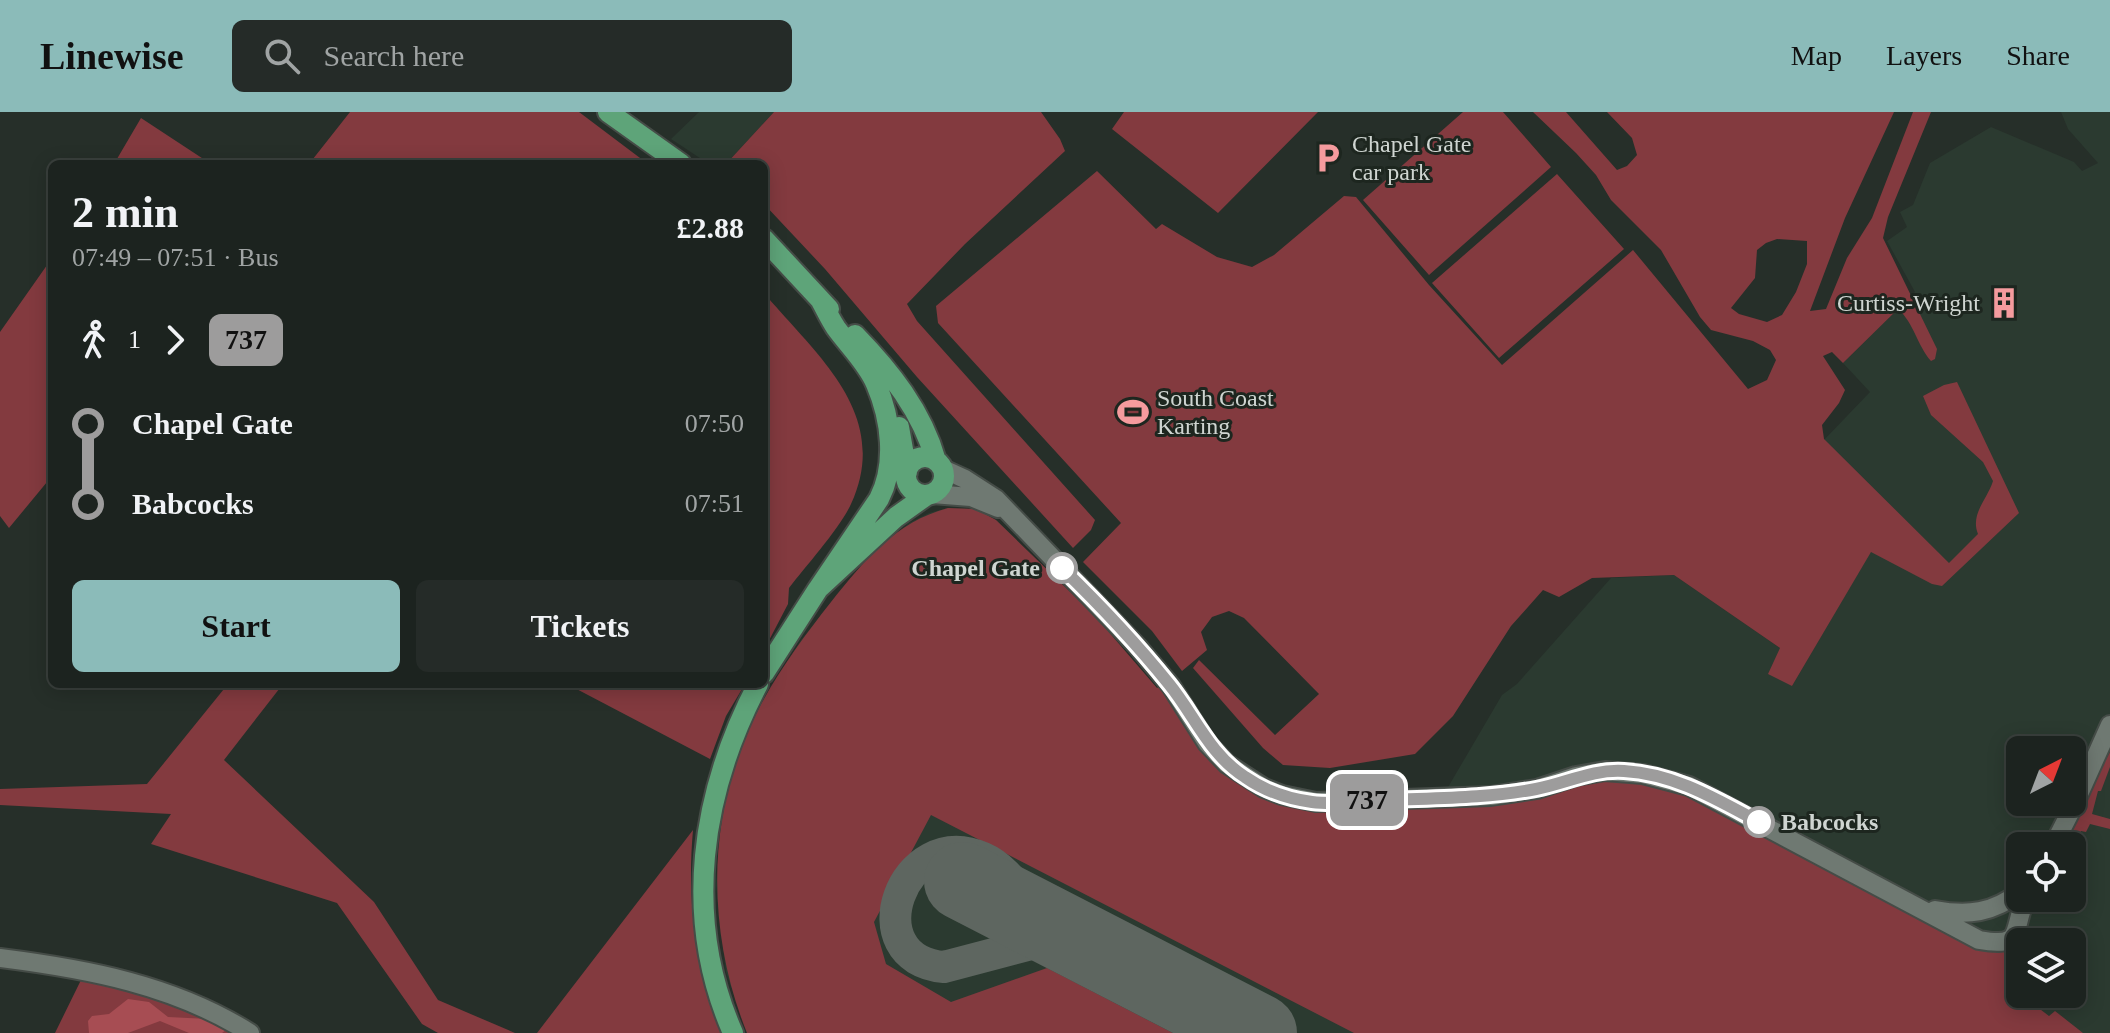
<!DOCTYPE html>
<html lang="en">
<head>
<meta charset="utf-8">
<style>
	:root { --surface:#1c231f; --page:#252b28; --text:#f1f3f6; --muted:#a0a4a4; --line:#3a403d; --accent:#8bbbb9 }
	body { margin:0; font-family:Georgia,serif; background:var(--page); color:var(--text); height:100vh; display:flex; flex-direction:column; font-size:30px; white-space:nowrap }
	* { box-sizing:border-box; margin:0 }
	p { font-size:26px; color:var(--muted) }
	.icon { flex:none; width:44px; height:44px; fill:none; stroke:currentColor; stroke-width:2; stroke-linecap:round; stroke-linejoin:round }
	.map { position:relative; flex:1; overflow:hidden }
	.panel { position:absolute; left:48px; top:48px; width:720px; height:528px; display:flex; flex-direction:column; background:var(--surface); border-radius:12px; box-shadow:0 4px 20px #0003,0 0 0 2px var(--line) }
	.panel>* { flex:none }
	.badge { padding:0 16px; border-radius:12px; font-size:28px; line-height:52px }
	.needle { width:52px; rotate:42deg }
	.fabs { position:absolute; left:2006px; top:624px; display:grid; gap:16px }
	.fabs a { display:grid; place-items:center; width:80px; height:80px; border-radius:12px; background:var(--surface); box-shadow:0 4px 20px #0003,0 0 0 2px var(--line); font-size:40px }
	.map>.badge { position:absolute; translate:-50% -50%; box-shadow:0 0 0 4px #fff }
	.legs { display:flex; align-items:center; gap:12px; height:88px; padding:0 24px; font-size:26px }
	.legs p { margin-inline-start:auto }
	.headline { display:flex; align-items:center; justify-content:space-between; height:136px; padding:0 24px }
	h1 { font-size:44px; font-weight:600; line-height:60px }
	.cta { display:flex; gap:16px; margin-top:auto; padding:16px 24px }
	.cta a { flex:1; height:92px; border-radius:12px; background:var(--accent); color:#111; font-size:32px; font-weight:600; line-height:92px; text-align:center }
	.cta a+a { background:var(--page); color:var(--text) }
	ul { padding:0 24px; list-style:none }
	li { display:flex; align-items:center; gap:28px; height:80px; font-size:30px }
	li i { display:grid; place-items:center; width:12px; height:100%; margin:0 10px; background:currentColor }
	li i::after { content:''; width:20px; height:20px; margin:-10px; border:6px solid; border-radius:50%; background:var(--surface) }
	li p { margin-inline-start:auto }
	li:first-child i { background:linear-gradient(#0000 50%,currentColor 0) }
	li:last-child i { background:linear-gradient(currentColor 50%,#0000 0) }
	header { display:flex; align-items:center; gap:48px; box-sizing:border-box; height:112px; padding:0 40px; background:var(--accent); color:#111 }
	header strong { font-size:38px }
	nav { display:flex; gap:44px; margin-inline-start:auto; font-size:28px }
	.search { width:560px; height:72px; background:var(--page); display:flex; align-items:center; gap:20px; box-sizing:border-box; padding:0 28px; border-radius:12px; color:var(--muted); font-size:30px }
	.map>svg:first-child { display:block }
	.built { fill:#2b3a30; fill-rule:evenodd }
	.green { fill:#833a3f; fill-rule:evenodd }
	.water { fill:#a74d53 }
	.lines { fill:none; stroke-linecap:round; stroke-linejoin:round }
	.taxiway { stroke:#5e6660; stroke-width:32 }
	.runway { stroke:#5e6660; stroke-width:78 }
	.minor-casing { stroke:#454c47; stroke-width:22 }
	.major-casing { stroke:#454c47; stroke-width:24 }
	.minor { stroke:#6f7972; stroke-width:18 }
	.major { stroke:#5ea479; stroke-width:20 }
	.line-1-casing { stroke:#fff; stroke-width:18 }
	.line-1 { stroke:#9d9c9c; stroke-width:12 }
	.stop-1-dot { fill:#fff; stroke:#9d9c9c; stroke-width:4 }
	.labels { text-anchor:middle; stroke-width:6; stroke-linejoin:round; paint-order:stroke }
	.poi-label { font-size:24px; fill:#cfd5d1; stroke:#1d261f; text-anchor:start }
	.stop-label { font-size:24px; font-weight:bold; fill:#cfd5d1; stroke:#1d261f; text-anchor:end }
</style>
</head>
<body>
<header>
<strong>Linewise</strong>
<div class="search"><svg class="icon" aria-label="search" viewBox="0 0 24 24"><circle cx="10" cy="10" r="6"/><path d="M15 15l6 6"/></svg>Search here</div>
<nav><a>Map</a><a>Layers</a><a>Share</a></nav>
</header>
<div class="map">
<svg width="2110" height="921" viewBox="0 0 2110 921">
	<rect width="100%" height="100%" fill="#262f29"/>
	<!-- built -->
	<path class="built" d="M699 0H774L726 52H709L671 27Z
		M2061 0H2110V921H747L726 860 716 773 721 707 731 668 759 595 801 528 868 445 909 411 929 401 948 396 976 397 996 408 1095 504 1157 576 1160 574 1204 634 1314 697 1437 694 1502 583 1517 572 1611 466 1674 463 1780 536 1792 574 1871 439 1932 471 1949 452 1824 328 1870 280 1843 251 1915 180 1887 129 1907 115 1900 100 1913 93 1930 51 1991 15 2074 50 2082 59 2098 51 2068 17ZM2020 638H2072V690H2020ZM2020 734H2072V786H2020ZM2020 830H2072V882H2020Z"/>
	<!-- green -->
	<path class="green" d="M350 0H579L648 52H309Z
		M774 0H1041L1060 27 1065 39 965 132 907 192 917 209 1095 408 1091 418 1073 436 917 265 825 157 764 92V52H726Z
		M1124 0H1318L1218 101 1112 17Z
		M1463 0H1503L1551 55 1429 163 1363 88Z
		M1533 0H1566L1617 58 1627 54 1637 43 1632 26 1607 0H1894L1845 106 1810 199 1826 197 1847 146 1872 106 1913 0H1931L1888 105 1883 126 1937 237 1935 247 1931 249C1917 233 1914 211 1898 197L1843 251 1832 240 1823 244 1845 278 1839 291 1822 313 1824 327 1949 451 1978 422C1970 402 1987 388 1993 369L1983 350 1931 303 1923 284 1944 273 1957 270 2019 401 1942 474 1932 472 1871 440 1792 574 1768 562 1780 536 1674 463 1592 466 1559 485 1543 478 1511 514 1453 604 1415 642 1330 656 1283 653 1263 636 1193 556 1199 548 1275 623 1319 582 1244 506 1229 499 1212 505 1201 520 1207 538 1182 559 1152 519 1083 450 1121 411 938 211 936 194 1097 59 1156 117 1162 112 1217 145 1252 155 1274 143 1344 84 1356 85 1429 173 1502 253 1633 138 1748 277 1767 268 1776 248 1770 238 1753 229 1711 218 1700 205 1661 138 1611 88 1596 63 1576 41ZM1777 127 1807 129V152L1796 180 1782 203 1767 210 1739 202 1731 196 1755 166 1757 138 1766 131Z
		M141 6 211 52H114Z
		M1557 62 1624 137 1499 246 1432 171Z
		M52 146V364L9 416 0 404V220Z
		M764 181C817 244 892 302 851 392 840 416 806 454 789 476L788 492 764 538Z
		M948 396 976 397 996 408 1095 504 1157 576 1160 574 1204 634 1314 697H1392L1516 690 1541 685 1596 667H1635L1664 673 1695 686 1979 834C1993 840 2007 838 2020 844V882L2049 904 2055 899 2083 921H1354L931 703 874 810 886 852 951 890 1047 856 1173 921H747C705 817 706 696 759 596 779 558 805 523 831 490 864 449 895 410 948 396Z
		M228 572H283L224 648 374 790 438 888 515 921H438L422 912 337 791 151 732 171 702 0 693V677L147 672Z
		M567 572H745L726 604 710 647Z
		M2110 640V655L2101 679H2098L2092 702 2110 707V717L2090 712 2086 720 2081 719 2079 723 2075 722 2072 734H2060Z
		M693 718C687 786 694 857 721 921H537Z
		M81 868 151 882 241 921H55Z"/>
	<!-- water -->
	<path class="water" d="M128 887 149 890 168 905 208 907 226 918 222 921H189L160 909 128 921H89L88 909 92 904 109 902Z"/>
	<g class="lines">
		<!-- taxiway -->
		<path class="taxiway" d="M1064 822C1055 814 1044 807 1036 798 1020 780 1006 756 983 746 902 710 854 847 944 855L1054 826 1079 830"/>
		<!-- runway -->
		<path class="runway" d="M963 769 1258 921"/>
		<defs>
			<path id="minor" d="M943 357 965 367 996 387 1138 535 1171 574 1207 631 1227 652 1264 676 1282 683 1316 690 1491 684 1537 677 1576 664 1605 659 1643 662 1689 674 1979 828C2025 836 2011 820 2026 786
				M932 382 971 385 998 396
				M2053 734 2075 691 2110 613
				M1935 798C1968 804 1993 801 2020 780
				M0 846C87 857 174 873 250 921"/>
			<path id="major" d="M608 0 681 52
				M764 127 829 197
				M855 223C890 259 922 299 936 349
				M899 315 907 360
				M906 364a19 19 0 1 1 38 0a19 19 0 1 1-38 0Z
				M818 477 879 387C897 352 891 307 876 272 867 251 849 234 836 216 830 207 826 198 821 189
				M764 561 818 477 896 405 927 383
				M733 921C682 805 701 681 758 572"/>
		</defs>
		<!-- minor casing -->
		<use href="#minor" class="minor-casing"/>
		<!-- major casing -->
		<use href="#major" class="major-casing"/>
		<!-- minor -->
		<use href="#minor" class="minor"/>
		<!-- major -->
		<use href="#major" class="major"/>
	</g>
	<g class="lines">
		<defs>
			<path id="line-1" d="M1062 456C1100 493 1136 531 1169 572 1195 604 1209 642 1245 665 1265 679 1289 687 1312 690 1338 693 1366 689 1391 688 1440 686 1488 686 1536 677 1567 671 1592 657 1624 659 1675 662 1716 687 1759 710"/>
		</defs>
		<!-- line-1 casing -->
		<use href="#line-1" class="line-1-casing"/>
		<!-- line-1 -->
		<use href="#line-1" class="line-1"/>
	</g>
	<!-- icons -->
	<defs>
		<symbol id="parking-bare" viewBox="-9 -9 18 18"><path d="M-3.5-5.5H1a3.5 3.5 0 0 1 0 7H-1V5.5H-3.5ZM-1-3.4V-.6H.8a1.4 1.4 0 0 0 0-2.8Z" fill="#f59b9e" stroke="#1d261f" stroke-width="2.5" paint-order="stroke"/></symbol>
		<symbol id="building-bare" viewBox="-9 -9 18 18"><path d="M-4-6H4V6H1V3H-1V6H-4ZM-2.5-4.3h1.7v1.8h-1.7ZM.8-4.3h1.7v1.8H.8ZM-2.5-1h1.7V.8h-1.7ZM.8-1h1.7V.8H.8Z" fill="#f59b9e" stroke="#1d261f" stroke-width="2.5" paint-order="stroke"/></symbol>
		<symbol id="stadium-bare" viewBox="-9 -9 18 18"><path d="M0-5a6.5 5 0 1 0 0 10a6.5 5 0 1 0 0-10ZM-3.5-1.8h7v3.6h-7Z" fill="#f59b9e" stroke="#1d261f" stroke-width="2.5" paint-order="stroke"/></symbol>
	</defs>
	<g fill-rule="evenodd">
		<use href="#parking-bare" x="1306" y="24" width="44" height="44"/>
		<use href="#building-bare" x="1982" y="169" width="44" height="44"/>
		<use href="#stadium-bare" x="1111" y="278" width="44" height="44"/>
	</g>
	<!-- markers -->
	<g class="stop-1-dot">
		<circle cx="1062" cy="456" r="14"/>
		<circle cx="1759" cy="710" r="14"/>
	</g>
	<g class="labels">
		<!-- poi labels -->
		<g class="poi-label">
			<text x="1352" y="40">Chapel Gate<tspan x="1352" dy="28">car park</tspan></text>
			<text x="1980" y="199" text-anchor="end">Curtiss-Wright</text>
			<text x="1157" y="294">South Coast<tspan x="1157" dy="28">Karting</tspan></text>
		</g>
		<!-- stop labels -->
		<g class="stop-label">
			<text x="1040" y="464">Chapel Gate</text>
			<text x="1781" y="718" text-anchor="start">Babcocks</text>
		</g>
	</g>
</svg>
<div class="fabs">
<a><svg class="needle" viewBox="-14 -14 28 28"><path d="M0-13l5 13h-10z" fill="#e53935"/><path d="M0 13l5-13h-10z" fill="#a0a4a4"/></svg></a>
<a><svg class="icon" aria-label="locate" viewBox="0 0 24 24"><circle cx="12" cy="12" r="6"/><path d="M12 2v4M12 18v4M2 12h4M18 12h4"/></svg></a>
<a><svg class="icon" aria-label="layers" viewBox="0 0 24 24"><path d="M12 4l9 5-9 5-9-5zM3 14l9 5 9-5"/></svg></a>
</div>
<b class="badge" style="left:1367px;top:688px;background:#9d9c9c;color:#111">737</b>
<section class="panel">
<div class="headline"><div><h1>2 min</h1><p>07:49 – 07:51 · Bus</p></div><b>£2.88</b></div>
<div class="legs"><svg class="icon" aria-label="walk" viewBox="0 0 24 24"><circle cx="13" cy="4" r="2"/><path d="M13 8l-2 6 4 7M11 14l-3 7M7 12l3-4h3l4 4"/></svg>1<svg class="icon" aria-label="forward" viewBox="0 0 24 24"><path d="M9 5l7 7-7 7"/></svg><b class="badge" style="background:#9d9c9c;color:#111">737</b></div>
<ul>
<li><i style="color:#9d9c9c"></i><b>Chapel Gate</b><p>07:50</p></li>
<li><i style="color:#9d9c9c"></i><b>Babcocks</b><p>07:51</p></li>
</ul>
<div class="cta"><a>Start</a><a>Tickets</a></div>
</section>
</div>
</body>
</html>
